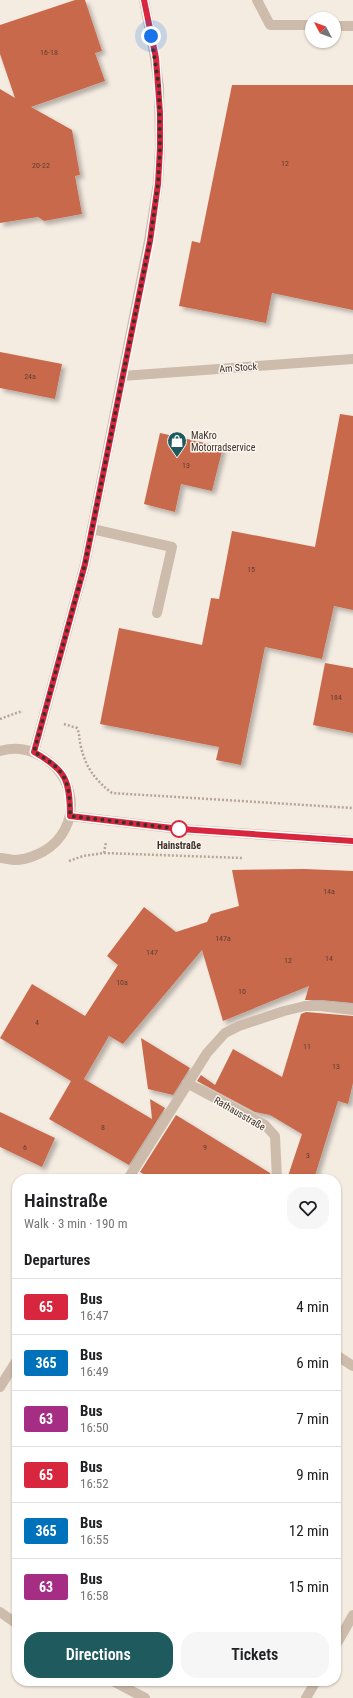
<!DOCTYPE html>
<html lang="en">
<head>
<meta charset="utf-8">
<style>
	:root { --surface:#fff; --page:#f6f6f6; --text:#202124; --muted:#757577; --line:#e0e0e0; --accent:#1f5a5e }
	body { margin:0; font-family:"Roboto Condensed",sans-serif; background:var(--page); color:var(--text); height:100vh; display:flex; flex-direction:column; font-size:15px; white-space:nowrap }
	* { box-sizing:border-box; margin:0 }
	p { font-size:13px; color:var(--muted) }
	.icon { flex:none; width:22px; height:22px; fill:none; stroke:currentColor; stroke-width:2; stroke-linecap:round; stroke-linejoin:round }
	.map { position:relative; flex:1; overflow:hidden }
	.details { position:absolute; left:12px; top:1174px; width:329px; height:512px; display:flex; flex-direction:column; background:var(--surface); border-radius:16px; box-shadow:0 1px 3px #0004 }
	.details>* { flex:none }
	.badge { padding:0 8px; border-radius:3px; font-size:14px; line-height:26px }
	.needle { width:26px; rotate:311deg }
	.buttons { position:absolute; left:305px; top:12px; display:grid; gap:8px }
	.buttons a { display:grid; place-items:center; width:36px; height:36px; border-radius:50%; background:var(--surface); box-shadow:0 1px 3px #0004; font-size:20px }
	.you { position:absolute; width:20px; height:20px; margin:-10px; border:3px solid #fff; border-radius:50%; background:#1a73e8; box-shadow:0 0 0 6px #1a73e833 }
	.map>.badge { position:absolute; translate:-50% -50%; box-shadow:0 0 0 2px #fff }
	h2 { padding:0 12px; font-size:15px; line-height:36px }
	.round { display:grid; place-items:center; flex:none; width:42px; height:42px; border-radius:16px; background:var(--page) }
	.head { display:flex; align-items:center; justify-content:space-between; height:68px; padding:0 12px }
	h1 { font-size:19px; font-weight:600; line-height:30px }
	.button { display:flex; gap:8px; margin-top:auto; padding:8px 12px }
	.button a { flex:1; height:46px; border-radius:16px; background:var(--accent); color:#fff; font-size:16px; font-weight:600; line-height:46px; text-align:center }
	.button a+a { background:var(--page); color:var(--text) }
	ul { padding:0; list-style:none }
	li { display:flex; align-items:center; gap:12px; height:56px; padding:0 12px; border-top:1px solid var(--line) }
	li div { flex:1 }
	li b { display:block; font-size:15px }
	li em { font-style:normal }
	li .badge { min-width:44px; font-weight:700; text-align:center }
	.map>svg:first-child { display:block }
	.building { fill:#c8694b; filter:url(#shadow) }
	.lines { fill:none; stroke-linecap:round; stroke-linejoin:round }
	.path { stroke:#b9a596; stroke-width:2.5; stroke-dasharray:2 2; stroke-linecap:butt }
	.lane { stroke:#cdbbac; stroke-width:10 }
	.street { stroke:#cdbbac; stroke-width:10 }
	.line-casing { stroke:#fff; stroke-width:9 }
	.line { stroke:#d7263d; stroke-width:6 }
	.walk { stroke:#3b302b; stroke-width:4; stroke-dasharray:0 7.2 }
	.stop-dot { fill:#fff; stroke:#d7263d; stroke-width:2 }
	.labels { text-anchor:middle; stroke-width:3; stroke-linejoin:round; paint-order:stroke }
	.number-label { font-size:8px; fill:#5e3e33 }
	.street-label { font-size:10px; fill:#3b302b; stroke:#fbf5ee }
	.poi-label { font-size:10px; fill:#3b302b; stroke:#fbf5ee; text-anchor:start }
	.stop-label { font-size:10px; font-weight:bold; fill:#3b302b; stroke:#fbf5ee }
</style>
</head>
<body>
<div class="map">
<svg width="353" height="1698" viewBox="0 0 353 1698">
	<defs>
		<filter id="shadow"><feDropShadow dx="3.5" dy="3.5" stdDeviation="2" flood-color="#0004"/></filter>
	</defs>
	<rect width="100%" height="100%" fill="#f4ebe1"/>
	<!-- building -->
	<path class="building" d="M75 0H85L102 51 95 53 105 81 31 107 72 130 80 175 75 176 82 214 44 221 38 217 0 223V89L15 98 0 54V25Z
		M232 85H353V310L272 293 266 323 179 306 192 241 200 243Z
		M0 352 62 364 55 399 0 388Z
		M340 414 353 416V610L334 606 322 659 265 647 241 765 216 760 219 747 100 724 119 628 202 645 211 598 219 599 232 531 315 547Z
		M160 433 223 447 212 491 181 484 175 512 144 504Z
		M325 663 353 668V733L313 725Z
		M304 869 353 871V1003L321 1000H305L309 986 223 1021 202 950 123 1044 109 1036 84 1079 152 1119 150 1099 165 1108 129 1165 49 1119 71 1081 0 1038 32 984 85 1016 118 965 107 956 144 907 176 932 207 922 211 914 239 906 232 870Z
		M306 1012 353 1016V1083L348 1104 338 1101 314 1179H287L302 1134 270 1115 255 1112 197 1081 201 1075 215 1085 233 1049 282 1077 301 1014Z
		M141 1038 190 1068 173 1095 148 1089Z
		M0 1112 55 1138 42 1167 0 1147Z
		M176 1115 270 1173V1179H152L140 1172Z"/>
	<g class="lines">
		<!-- path -->
		<path class="path" d="M0 719 19 712H23
			M64 724 77 728C80 735 79 740 81 747 86 768 95 780 112 793L353 808
			M104 853 106 842
			M69 861 83 856 104 853 242 858"/>
		<!-- lane -->
		<path class="lane" d="M257 0 270 25H312
			M334 26H353
			M92 529 172 547 157 613"/>
		<!-- street -->
		<path class="street" d="M122 376 353 359
			M0 751C14 747 29 749 41 756 83 780 80 837 36 855 29 858 23 860 15 860 10 860 5 858 0 858
			M34 752 85 564 149 241 158 183 160 148 159 87 155 58 144 0
			M70 816 180 829 353 841
			M187 1083 265 1125 275 1136 277 1179
			M128 1179 207 1053 225 1033 239 1026 284 1011 305 1006H320L353 1010
			M336 1355 353 1366
			M0 1387 17 1360
			M0 1612 17 1624
			M336 1645 353 1615
			M113 1681 145 1698
			M306 1698 316 1681"/>
	</g>
	<g class="lines">
		<defs>
			<path id="line" d="M144 0 156 58 160 113V148L158 184 150 241 85 564 34 752C66 770 70 780 70 816L180 829 353 841"/>
		</defs>
		<!-- line casing -->
		<use href="#line" class="line-casing"/>
		<!-- line -->
		<use href="#line" class="line"/>
		<!-- walk -->
		<path class="walk" d="M151 36 159 87 160 148 158 184 150 241 85 564 34 752C66 770 70 780 70 816L179 829"/>
	</g>
	<!-- icons -->
	<defs>
		<symbol id="shop-pin" viewBox="-11 -11 22 30"><path d="M0 17L-7.5 6A9.5 9.5 0 1 1 7.5 6Z" fill="#1f5a5e" stroke="#fbf5ee"/><path d="M-5-2.5h2.3a2.7 3.5 0 0 1 5.4 0H5L5.5 6h-11ZM-1.5-2.5h3a1.5 2.3 0 0 0-3 0Z" fill="#fff"/></symbol>
	</defs>
	<g fill-rule="evenodd">
		<use href="#shop-pin" x="166" y="430" width="22" height="30"/>
	</g>
	<!-- markers -->
	<circle class="stop-dot" cx="179" cy="829" r="8"/>
	<g class="labels">
		<!-- number labels -->
		<g class="number-label">
			<text x="49" y="55">16-18</text>
			<text x="285" y="166">12</text>
			<text x="41" y="168">20-22</text>
			<text x="30" y="379">24a</text>
			<text x="186" y="468">13</text>
			<text x="251" y="572">15</text>
			<text x="336" y="700">184</text>
			<text x="329" y="894">14a</text>
			<text x="223" y="941">147a</text>
			<text x="152" y="955">147</text>
			<text x="329" y="961">14</text>
			<text x="288" y="963">12</text>
			<text x="122" y="985">10a</text>
			<text x="242" y="994">10</text>
			<text x="37" y="1025">4</text>
			<text x="307" y="1049">11</text>
			<text x="336" y="1069">13</text>
			<text x="103" y="1130">8</text>
			<text x="25" y="1150">6</text>
			<text x="205" y="1150">9</text>
			<text x="308" y="1158">3</text>
		</g>
		<!-- street labels -->
		<g class="street-label">
			<text transform="translate(238 367) rotate(-4)" y="4">Am Stock</text>
			<text transform="translate(240 1113) rotate(30)" y="4">Rathausstraße</text>
		</g>
		<!-- poi labels -->
		<g class="poi-label">
			<text x="191" y="439">MaKro<tspan x="191" dy="12">Motorradservice</tspan></text>
		</g>
		<!-- stop labels -->
		<g class="stop-label">
			<text x="179" y="849">Hainstraße</text>
		</g>
	</g>
</svg>
<div class="buttons">
<a><svg class="needle" viewBox="-14 -14 28 28"><path d="M0-13l5 13h-10z" fill="#e53935"/><path d="M0 13l5-13h-10z" fill="#757577"/></svg></a>
</div>
<div class="you" style="left:151px;top:36px"></div>
<section class="details">
<div class="head"><div><h1>Hainstraße</h1><p>Walk · 3 min · 190 m</p></div><a class="round"><svg class="icon" aria-label="heart" viewBox="0 0 24 24"><path d="M12 20l-8-8c-3-5 5-10 8-4 3-6 11-1 8 4z"/></svg></a></div>
<h2>Departures</h2>
<ul>
<li><span class="badge" style="background:#d7263d;color:#fff">65</span><div><b>Bus</b><p>16:47</p></div><em>4 min</em></li>
<li><span class="badge" style="background:#0072bc;color:#fff">365</span><div><b>Bus</b><p>16:49</p></div><em>6 min</em></li>
<li><span class="badge" style="background:#a52e84;color:#fff">63</span><div><b>Bus</b><p>16:50</p></div><em>7 min</em></li>
<li><span class="badge" style="background:#d7263d;color:#fff">65</span><div><b>Bus</b><p>16:52</p></div><em>9 min</em></li>
<li><span class="badge" style="background:#0072bc;color:#fff">365</span><div><b>Bus</b><p>16:55</p></div><em>12 min</em></li>
<li><span class="badge" style="background:#a52e84;color:#fff">63</span><div><b>Bus</b><p>16:58</p></div><em>15 min</em></li>
</ul>
<div class="button"><a>Directions</a><a>Tickets</a></div>
</section>
</div>
</body>
</html>
